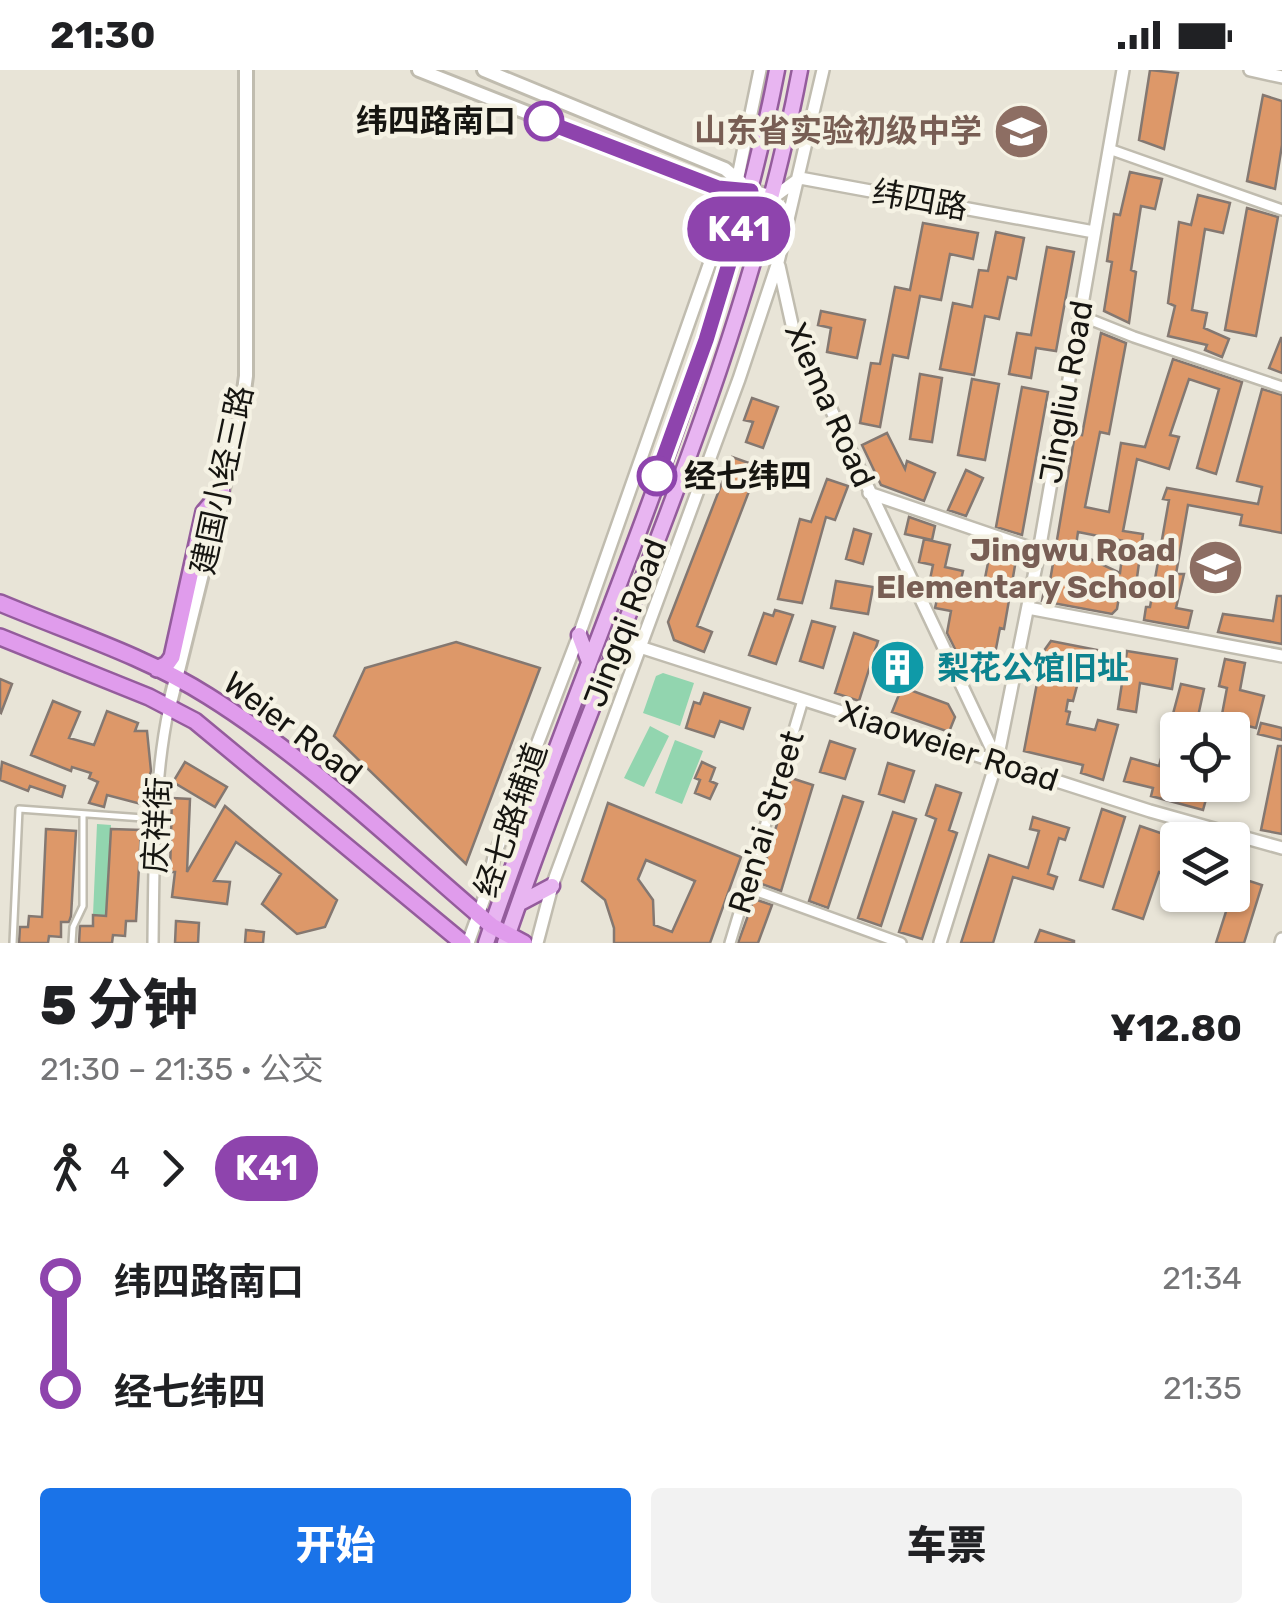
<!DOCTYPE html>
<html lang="zh">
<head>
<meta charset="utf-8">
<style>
	:root { --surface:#fff; --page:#f2f2f2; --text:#202124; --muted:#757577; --accent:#1a73e8 }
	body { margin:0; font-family:Rubik,"Noto Sans SC",sans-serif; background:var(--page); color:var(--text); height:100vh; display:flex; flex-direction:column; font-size:38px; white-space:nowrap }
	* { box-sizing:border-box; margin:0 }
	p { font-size:32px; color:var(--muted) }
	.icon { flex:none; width:55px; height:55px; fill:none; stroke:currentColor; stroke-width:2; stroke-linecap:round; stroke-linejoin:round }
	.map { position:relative; height:873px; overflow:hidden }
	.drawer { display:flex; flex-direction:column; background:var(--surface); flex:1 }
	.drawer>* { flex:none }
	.badge { padding:0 20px; border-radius:32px; font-size:35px; line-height:65px }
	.buttons { position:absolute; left:1160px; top:642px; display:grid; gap:20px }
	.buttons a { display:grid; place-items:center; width:90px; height:90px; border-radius:10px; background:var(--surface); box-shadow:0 2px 8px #0004; font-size:50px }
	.map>.badge { position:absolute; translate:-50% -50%; box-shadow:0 0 0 5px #fff }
	.legs { display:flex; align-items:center; gap:15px; height:110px; padding:0 40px; font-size:32px }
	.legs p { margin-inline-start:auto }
	.summary { display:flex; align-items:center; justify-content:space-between; height:170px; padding:0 40px }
	h1 { font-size:55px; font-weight:800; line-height:75px }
	.primary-button { display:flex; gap:20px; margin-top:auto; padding:20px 40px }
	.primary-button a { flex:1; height:115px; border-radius:10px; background:var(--accent); color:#fff; font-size:40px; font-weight:800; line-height:115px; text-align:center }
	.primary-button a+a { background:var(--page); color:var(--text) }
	ul { padding:0 40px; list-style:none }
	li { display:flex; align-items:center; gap:35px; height:110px; font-size:38px }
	li i { display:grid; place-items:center; width:15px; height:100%; margin:0 12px; background:currentColor }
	li i::after { content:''; width:25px; height:25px; margin:-12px; border:8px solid; border-radius:50%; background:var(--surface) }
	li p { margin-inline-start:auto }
	li:first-child i { background:linear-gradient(#0000 50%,currentColor 0) }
	li:last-child i { background:linear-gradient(currentColor 50%,#0000 0) }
	.status { display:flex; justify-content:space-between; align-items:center; height:70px; padding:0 50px; background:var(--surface); direction:ltr }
	.status svg { height:28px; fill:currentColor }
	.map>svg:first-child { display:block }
	.green { fill:#92d5af }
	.building { fill:#dd9869; stroke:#847871; stroke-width:2.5; fill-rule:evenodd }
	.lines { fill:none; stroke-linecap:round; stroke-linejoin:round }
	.service-casing { stroke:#c0bcaf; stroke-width:10 }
	.minor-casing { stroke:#c0bcaf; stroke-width:14 }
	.tertiary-casing { stroke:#c0bcaf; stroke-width:16 }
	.secondary-casing { stroke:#c0bcaf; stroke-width:18 }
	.primary-casing { stroke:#945c9c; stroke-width:19 }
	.trunk-casing { stroke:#945c9c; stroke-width:20 }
	.service { stroke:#fff; stroke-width:5 }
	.minor { stroke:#fff; stroke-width:9 }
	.tertiary { stroke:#fff; stroke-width:11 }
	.secondary { stroke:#fff; stroke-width:12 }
	.primary { stroke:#e8b5f1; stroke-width:14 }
	.trunk { stroke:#e09cec; stroke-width:15 }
	.line-1-casing { stroke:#fff; stroke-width:22 }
	.line-1 { stroke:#8e44ad; stroke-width:15 }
	.stop-1-dot { fill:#fff; stroke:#8e44ad; stroke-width:5 }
	.labels { text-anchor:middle; stroke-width:9; stroke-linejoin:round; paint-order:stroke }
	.stop-label { font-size:32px; font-weight:bold; fill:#161511; stroke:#f5f2e4; text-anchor:end }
	.education-label { font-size:32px; font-weight:bold; fill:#785e54; stroke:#f5f2e4; text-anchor:end }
	.street-label { font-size:32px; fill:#161511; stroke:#f5f2e4 }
	.culture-label { font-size:32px; font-weight:bold; fill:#0d838f; stroke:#f5f2e4; text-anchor:start }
</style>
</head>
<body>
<div class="status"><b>21:30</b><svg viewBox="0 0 49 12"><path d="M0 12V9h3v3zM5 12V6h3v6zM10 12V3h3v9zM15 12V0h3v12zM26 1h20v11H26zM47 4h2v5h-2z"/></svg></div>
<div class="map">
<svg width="1282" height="873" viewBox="0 0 1282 873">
	<rect width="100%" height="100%" fill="#e8e4d7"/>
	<!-- green -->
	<path class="green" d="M663 603 694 613 680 656 643 643 656 606Z
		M650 656 669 666 644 717 624 708Z
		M675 670 703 681 682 734 655 723Z
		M97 754 111 755 106 846 93 845Z"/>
	<!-- building -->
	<path class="building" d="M1150 0 1178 3 1164 79 1139 70Z
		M1263 25 1282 31V75L1275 119 1247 111Z
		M1130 102 1162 109 1155 139 1141 136 1131 200 1136 202 1129 253 1104 241 1112 192 1107 191 1114 144 1120 145Z
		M1198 125 1230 133 1223 163 1205 159 1192 240 1207 243 1204 258 1229 269 1222 287 1205 280 1207 275 1168 266 1175 236 1168 233 1179 152 1191 155Z
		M1247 138 1278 147 1256 266 1225 260Z
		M923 153 978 163 973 189 950 184 941 230 920 226 908 288 893 285 880 357 860 353 871 293 880 294 895 217 910 220Z
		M996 162 1024 168 1016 209 1008 207 999 249 985 246 974 305 940 299 953 233 972 237 979 200 988 201Z
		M1047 177 1074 182 1056 281 1036 278 1031 308 1009 304 1017 263 1031 265Z
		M821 241 865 250 857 288 827 282 831 258 818 255Z
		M1101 263 1126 273 1109 364 1100 362 1085 437 1109 442 1121 373 1145 377 1173 289 1242 312 1216 404 1197 398 1219 319 1189 309 1170 365 1179 367 1169 399 1137 389 1123 461 1143 464 1135 522 1126 530 1119 527 1117 539 1112 544 1042 531 1046 510 1050 511 1075 364 1082 365ZM1078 462 1124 471 1120 503 1075 482Z
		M1281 268H1282V303L1269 298Z
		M920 304 942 308 932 372 910 369Z
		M972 309 999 314 985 390 958 385Z
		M1022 317 1048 322 1022 465 996 457Z
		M1262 319 1282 325V463L1240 455 1242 445 1188 435 1176 504H1184L1176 538 1192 541 1188 558 1144 550 1146 537H1150L1169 430 1163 429 1167 418 1258 434 1262 417 1237 411Z
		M752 328 778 337 763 378 746 372 753 352 744 350Z
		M887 363 905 399 907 391 935 403 924 431 881 415 862 375Z
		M732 387 749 393 744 407 753 411 697 556 712 562 704 582 674 570 668 552Z
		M966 400 983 408 966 446 948 440Z
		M827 409 848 416 835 450 826 447 802 533 778 529 800 449 811 452Z
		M909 447 935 456 932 470 905 464Z
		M854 459 871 464 863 494 846 489Z
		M924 469 950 475 945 497 963 501 958 523 981 528 991 478 1017 484 1004 559 1000 558 993 594 959 587 947 563 951 541 935 538 939 521 928 519 933 495 919 492Z
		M836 511 873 517 868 544 831 538Z
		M1277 526H1282V574L1218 562 1223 544 1273 551Z
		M775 540 793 545 776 594 749 585 764 543 773 546Z
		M812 551 835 557 823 598 800 591Z
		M854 563 878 571 859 631 835 623Z
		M1051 571 1097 580 1093 603 1081 601 1073 631 1068 630 1066 641 1070 642 1067 654 1095 660 1098 650 1118 655 1103 710 1081 703 1083 695 1024 681 1043 582Z
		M456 572 540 598 466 794 334 666 365 598Z
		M1127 581 1177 589 1172 619 1140 613 1136 642 1118 639Z
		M892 583 911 589 903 614 885 608Z
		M1225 589 1245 593 1240 620 1264 626 1256 658 1236 653 1234 660H1219L1227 618 1219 616Z
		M0 609 12 614 1 643 0 642Z
		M1181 614 1204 619 1195 660H1178V715H1210L1203 740 1151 726 1153 718 1124 711 1131 688 1159 696Z
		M902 617 948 634 955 647 949 662 892 642Z
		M704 623 750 638 743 659 720 651 714 667 686 658 694 632 700 634Z
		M53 631 80 642 69 668 94 675 107 641 138 653 135 661H147L151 701 141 734 107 725 104 737 89 733 98 712 89 708 91 703 72 697 71 701 31 685Z
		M1261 653 1282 658V670L1258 664Z
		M830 671 855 679 845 709 820 702Z
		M1278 676H1282V764L1261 760Z
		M2 692 65 716 62 727 30 716 28 721 0 710Z
		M185 692 227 717 215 737 173 712Z
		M702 692 715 698 710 711 717 714 710 729 695 723 700 710 695 708Z
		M888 693 914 701 904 732 879 724Z
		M791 708 813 715 781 821 759 813Z
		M936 715 961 723 949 760 957 763 922 869 899 862 936 749 926 745Z
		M843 726 863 732 828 838 809 831Z
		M172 728 190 729 187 802 225 736 337 830 325 857 297 864 262 834 281 804 236 772 214 811 230 812 227 834 172 827 175 802H170Z
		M608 733 741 787 710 873H614V858L605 830 582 811ZM646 790 695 811 672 862 654 855 653 830 638 809Z
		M1102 739 1125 747 1103 817 1080 810Z
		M893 742 916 749 881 856 858 848Z
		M1033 747 1069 758 1065 770 1059 768 1048 804 1057 807 1053 819 1013 807 993 873H961L989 785 1028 798 1039 761 1030 759Z
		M1140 756 1178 769V807L1159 802 1143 849 1113 839Z
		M46 759 76 761 71 846 69 852H61V867L49 866 48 873H19L20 857H28L29 846 42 847Z
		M111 759 141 760 136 851H126L125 866 113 865 112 873H79L80 856H93V845L106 846Z
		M1237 807 1262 815 1244 873H1216Z
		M754 829 772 835 758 873H738Z
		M176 851 199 853 198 873H175Z
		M246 860 264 862 263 873H245Z
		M1040 860 1074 871V873H1035Z"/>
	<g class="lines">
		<defs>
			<path id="service" d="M13 873 19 739 157 749
				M72 873 73 857 83 836V744"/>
			<path id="minor" d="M1109 79 1282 140
				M1079 245 1134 267 1282 317
				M746 817 901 873
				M153 873C154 795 153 714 169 637
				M730 873 803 630"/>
			<path id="tertiary" d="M1250 0 1282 7
				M774 127 800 108 1094 162
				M779 196 793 259 997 690
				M869 423 1039 481
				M1028 538 1282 586
				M618 570 1150 741 1282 778
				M468 873 486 823 494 787 579 565 735 121 760 0
				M537 873 552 816 739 309 778 192 823 0
				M940 873 997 690 1039 481 1123 0
				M1281 873 1282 869"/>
			<path id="secondary" d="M419 0 718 118 751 121 774 127
				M484 0 725 99 751 121
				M169 637 240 350 246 306V0"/>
			<path id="primary" d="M579 565 588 589
				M520 833 552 816
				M486 873C584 583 719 302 777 0
				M505 873C604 583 743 303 800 0"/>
			<path id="trunk" d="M0 533C69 562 145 586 208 626 309 689 401 779 492 856L524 873
				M0 567 149 627 195 651 463 873
				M157 599 167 594 172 587 204 442 221 422"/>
		</defs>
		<!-- service casing -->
		<use href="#service" class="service-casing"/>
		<!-- minor casing -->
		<use href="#minor" class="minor-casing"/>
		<!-- tertiary casing -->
		<use href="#tertiary" class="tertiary-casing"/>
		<!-- secondary casing -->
		<use href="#secondary" class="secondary-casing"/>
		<!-- primary casing -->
		<use href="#primary" class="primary-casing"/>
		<!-- trunk casing -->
		<use href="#trunk" class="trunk-casing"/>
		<!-- service -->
		<use href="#service" class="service"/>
		<!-- minor -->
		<use href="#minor" class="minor"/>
		<!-- tertiary -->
		<use href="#tertiary" class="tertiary"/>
		<!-- secondary -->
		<use href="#secondary" class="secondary"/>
		<!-- primary -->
		<use href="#primary" class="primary"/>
		<!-- trunk -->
		<use href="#trunk" class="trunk"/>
	</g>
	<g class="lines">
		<defs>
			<path id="line-1" d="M544 51 718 118 751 121 706 270 657 406"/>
		</defs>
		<!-- line-1 casing -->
		<use href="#line-1" class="line-1-casing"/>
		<!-- line-1 -->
		<use href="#line-1" class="line-1"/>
	</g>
	<!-- icons -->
	<defs>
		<symbol id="school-disc" viewBox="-11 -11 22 22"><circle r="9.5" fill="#8d6e63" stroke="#f5f2e4"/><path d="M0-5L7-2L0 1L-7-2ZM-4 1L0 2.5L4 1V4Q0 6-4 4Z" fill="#fff"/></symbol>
		<symbol id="building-disc" viewBox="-11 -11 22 22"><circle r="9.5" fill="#0f9aa8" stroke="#f5f2e4"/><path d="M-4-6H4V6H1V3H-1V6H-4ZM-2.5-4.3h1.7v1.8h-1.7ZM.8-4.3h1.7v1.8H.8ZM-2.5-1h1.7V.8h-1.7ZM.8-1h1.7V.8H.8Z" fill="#fff"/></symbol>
	</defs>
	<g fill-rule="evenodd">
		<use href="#school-disc" x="990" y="30" width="63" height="63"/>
		<use href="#school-disc" x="1184" y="466" width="63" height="63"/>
		<use href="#building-disc" x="866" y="566" width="63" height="63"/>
	</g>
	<!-- markers -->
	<g class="stop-1-dot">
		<circle cx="544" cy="51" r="18"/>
		<circle cx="657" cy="406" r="18"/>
	</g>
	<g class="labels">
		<!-- stop labels -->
		<g class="stop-label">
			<text x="516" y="62">纬四路南口</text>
			<text x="684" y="417" text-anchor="start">经七纬四</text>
		</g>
		<!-- education labels -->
		<g class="education-label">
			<text x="982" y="72">山东省实验初级中学</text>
			<text x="1176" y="491">Jingwu Road<tspan x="1176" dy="37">Elementary School</tspan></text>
		</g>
		<!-- street labels -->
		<g class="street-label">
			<text transform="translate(920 130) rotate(10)" y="11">纬四路</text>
			<text transform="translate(1066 322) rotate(-80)" y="11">Jingliu Road</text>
			<text transform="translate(830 335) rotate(66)" y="11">Xiema Road</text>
			<text transform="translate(222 410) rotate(-78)" y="11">建国小经三路</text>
			<text transform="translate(625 553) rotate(-69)" y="11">Jingqi Road</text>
			<text transform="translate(293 658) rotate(37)" y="11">Weier Road</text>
			<text transform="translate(949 676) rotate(18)" y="11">Xiaoweier Road</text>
			<text transform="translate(511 750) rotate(-71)" y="11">经七路辅道</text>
			<text transform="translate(766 752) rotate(-73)" y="11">Ren'ai Street</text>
			<text transform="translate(157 755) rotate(-87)" y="11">庆祥街</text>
		</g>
		<!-- culture labels -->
		<g class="culture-label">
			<text x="937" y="609">梨花公馆旧址</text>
		</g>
	</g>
</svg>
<div class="buttons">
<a><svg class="icon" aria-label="locate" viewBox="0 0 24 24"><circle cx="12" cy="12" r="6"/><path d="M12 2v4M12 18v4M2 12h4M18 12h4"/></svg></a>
<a><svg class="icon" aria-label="layers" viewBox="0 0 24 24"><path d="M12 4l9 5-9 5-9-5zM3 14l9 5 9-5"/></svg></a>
</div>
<b class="badge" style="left:739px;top:159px;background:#8e44ad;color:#fff">K41</b>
</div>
<section class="drawer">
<div class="summary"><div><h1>5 分钟</h1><p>21:30 – 21:35 · 公交</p></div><b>¥12.80</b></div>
<div class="legs"><svg class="icon" aria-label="walk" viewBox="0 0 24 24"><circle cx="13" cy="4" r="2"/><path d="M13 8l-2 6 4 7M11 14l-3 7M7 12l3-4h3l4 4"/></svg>4<svg class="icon" aria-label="forward" viewBox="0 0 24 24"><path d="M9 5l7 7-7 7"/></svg><b class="badge" style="background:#8e44ad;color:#fff">K41</b></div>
<ul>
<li><i style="color:#8e44ad"></i><b>纬四路南口</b><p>21:34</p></li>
<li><i style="color:#8e44ad"></i><b>经七纬四</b><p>21:35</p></li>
</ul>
<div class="primary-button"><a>开始</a><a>车票</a></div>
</section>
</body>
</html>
